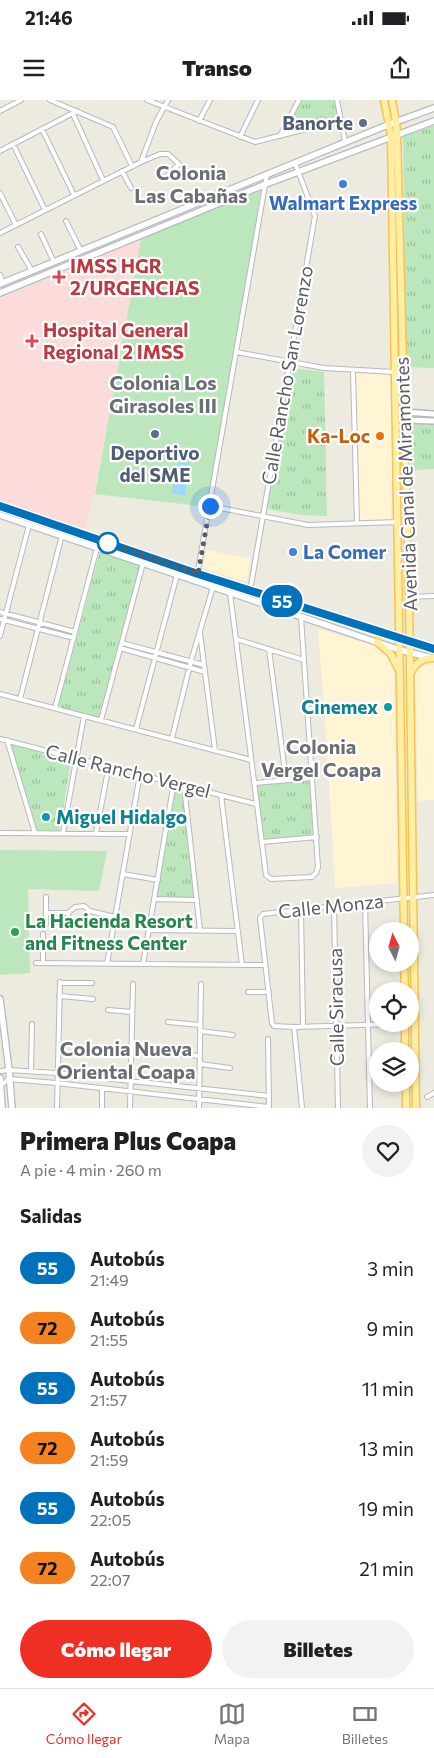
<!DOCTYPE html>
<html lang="es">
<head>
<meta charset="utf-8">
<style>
	:root { --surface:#fff; --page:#f2f2f2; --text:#202124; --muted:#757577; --line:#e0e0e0; --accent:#ef2f24 }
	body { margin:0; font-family:Commissioner,sans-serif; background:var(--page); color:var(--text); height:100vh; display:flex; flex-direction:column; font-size:19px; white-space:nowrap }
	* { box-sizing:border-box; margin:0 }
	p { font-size:16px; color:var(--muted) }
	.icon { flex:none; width:28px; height:28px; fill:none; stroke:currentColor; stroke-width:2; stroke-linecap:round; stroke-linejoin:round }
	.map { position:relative; height:1008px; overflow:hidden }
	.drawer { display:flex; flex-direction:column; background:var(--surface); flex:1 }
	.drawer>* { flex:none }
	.badge { padding:0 10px; border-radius:16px; font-size:18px; line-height:32px }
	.needle { width:32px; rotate:354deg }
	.buttons { position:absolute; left:369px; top:822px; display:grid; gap:10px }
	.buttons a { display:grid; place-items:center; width:50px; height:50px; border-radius:50%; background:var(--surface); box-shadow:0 2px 8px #0003; font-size:25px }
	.you { position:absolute; width:25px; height:25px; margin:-12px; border:4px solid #fff; border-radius:50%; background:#1a73e8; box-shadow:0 0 0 8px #1a73e833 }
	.map>.badge { position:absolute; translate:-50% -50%; box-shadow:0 0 0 2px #fff }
	h2 { padding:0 20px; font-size:19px; line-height:45px }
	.round { display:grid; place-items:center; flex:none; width:52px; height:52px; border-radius:26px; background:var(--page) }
	.overview { display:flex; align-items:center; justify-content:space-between; height:85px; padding:0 20px }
	h1 { font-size:24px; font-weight:800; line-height:38px }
	.button { display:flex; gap:10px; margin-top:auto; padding:10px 20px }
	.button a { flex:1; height:58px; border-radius:30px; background:var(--accent); color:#fff; font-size:20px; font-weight:800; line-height:58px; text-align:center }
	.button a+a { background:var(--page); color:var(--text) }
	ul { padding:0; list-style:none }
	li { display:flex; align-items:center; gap:15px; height:60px; padding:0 20px }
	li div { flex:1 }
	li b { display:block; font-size:19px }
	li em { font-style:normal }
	li .badge { min-width:55px; font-weight:700; text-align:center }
	.status { display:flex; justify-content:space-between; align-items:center; height:35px; padding:0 25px; background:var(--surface); direction:ltr }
	.status svg { height:14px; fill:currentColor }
	header { display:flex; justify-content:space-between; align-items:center; height:65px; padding:0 20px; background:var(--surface); font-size:22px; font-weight:800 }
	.menu { display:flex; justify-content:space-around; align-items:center; height:70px; border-top:1px solid var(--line); background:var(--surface); font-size:14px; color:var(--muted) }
	.menu a { display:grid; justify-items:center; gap:2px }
	.menu .active { color:var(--accent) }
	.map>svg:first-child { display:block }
	.commercial { fill:#fff4d3 }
	.medical { fill:#fcdcda }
	.grass { fill:#bce6bb }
	.park { fill:url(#park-tufts) }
	.water { fill:#9ed7ff }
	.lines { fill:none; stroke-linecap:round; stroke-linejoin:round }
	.minor-casing { stroke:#b6b9be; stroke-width:6 }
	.tertiary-casing { stroke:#b6b9be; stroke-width:8 }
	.secondary-casing { stroke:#b6bac0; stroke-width:8 }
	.primary-casing { stroke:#f6c450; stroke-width:9 }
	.minor { stroke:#fff; stroke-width:4 }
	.tertiary { stroke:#fff; stroke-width:5 }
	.secondary { stroke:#fff; stroke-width:5.5 }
	.primary { stroke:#ffeea3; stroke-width:6 }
	.line-casing { stroke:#fff; stroke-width:11 }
	.line { stroke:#0072bc; stroke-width:8 }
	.walk { stroke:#595d62; stroke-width:5; stroke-dasharray:0 9 }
	.service-dot { fill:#5c6f8a; stroke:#fff; stroke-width:2 }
	.shop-dot { fill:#3f7fe0; stroke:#fff; stroke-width:2 }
	.health-dot { fill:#e0444e; stroke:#fff; stroke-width:2 }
	.food-dot { fill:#e8710a; stroke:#fff; stroke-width:2 }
	.stop-dot { fill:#fff; stroke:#0072bc; stroke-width:2.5 }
	.culture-dot { fill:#0f9aa8; stroke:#fff; stroke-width:2 }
	.leisure-dot { fill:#2e9e5b; stroke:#fff; stroke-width:2 }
	.labels { text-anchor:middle; stroke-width:4.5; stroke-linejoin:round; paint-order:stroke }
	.service-label { font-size:19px; font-weight:bold; fill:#4e5e75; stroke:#fff; text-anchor:end }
	.shop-label { font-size:19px; font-weight:bold; fill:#366cbe; stroke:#fff }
	.health-label { font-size:19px; font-weight:bold; fill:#be3a42; stroke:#fff; text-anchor:start }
	.street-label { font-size:19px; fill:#595d62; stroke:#fff }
	.food-label { font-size:19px; font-weight:bold; fill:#c56008; stroke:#fff; text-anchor:end }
	.culture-label { font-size:19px; font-weight:bold; fill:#0d838f; stroke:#fff; text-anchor:end }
	.leisure-label { font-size:19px; font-weight:bold; fill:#27864d; stroke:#fff; text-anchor:start }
	.neighbourhood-label { font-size:20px; font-weight:bold; fill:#6a6f74; stroke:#fff }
</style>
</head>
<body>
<div class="status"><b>21:46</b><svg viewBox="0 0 49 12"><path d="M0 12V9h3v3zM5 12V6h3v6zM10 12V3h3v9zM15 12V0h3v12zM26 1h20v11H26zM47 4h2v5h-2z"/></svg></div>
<header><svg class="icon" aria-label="menu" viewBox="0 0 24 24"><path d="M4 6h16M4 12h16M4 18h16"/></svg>Transo<svg class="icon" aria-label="share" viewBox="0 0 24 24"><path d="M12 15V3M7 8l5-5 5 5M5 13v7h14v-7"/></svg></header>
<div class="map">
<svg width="434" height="1008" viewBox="0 0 434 1008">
	<defs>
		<pattern id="park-tufts" width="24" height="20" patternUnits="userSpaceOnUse" patternTransform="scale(1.25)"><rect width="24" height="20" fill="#bce6bb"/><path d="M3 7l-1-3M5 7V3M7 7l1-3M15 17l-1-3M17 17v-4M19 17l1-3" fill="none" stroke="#9cbe9b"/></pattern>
	</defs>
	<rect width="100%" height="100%" fill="#edeae0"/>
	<!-- commercial -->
	<path class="commercial" d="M354 270 394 272 391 422H355Z
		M206 450 250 458 247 482 203 468Z
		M318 529 378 546 385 551 393 562 394 585 397 783 335 788 327 647Z
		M426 560 434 561V700L418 701 415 570 421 563Z"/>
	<!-- medical -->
	<path class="medical" d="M141 139 94 394 85 431 0 401V198Z"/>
	<!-- grass -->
	<path class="grass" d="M261 91 209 407 95 394 141 139 140 135Z
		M0 750 107 751 99 791 28 789 30 873 0 875Z"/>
	<!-- park -->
	<path class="park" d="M300 0H336L339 17 285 30Z
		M434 26V268L406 267 403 36Z
		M293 268 324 272 327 416 301 415 267 409Z
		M411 324 434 325V369L411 370Z
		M100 451 141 466 100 618 58 607Z
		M9 643 72 656 59 732 37 731Z
		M310 681 315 735 262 740 255 685Z
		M175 685 184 687 195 798H155Z"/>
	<!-- water -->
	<path class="water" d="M178 361 190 363 185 396 172 393Z"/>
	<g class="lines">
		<defs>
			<path id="minor" d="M50 0 113 27 132 66
				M147 0 255 42 342 20
				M337 0 345 42
				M0 11 21 0
				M73 14 103 80
				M199 21 210 0
				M42 29 74 95
				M280 36 299 0
				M240 37 258 0
				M13 44 45 110
				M0 51 77 11
				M141 62 156 22 168 0
				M122 71 131 88
				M0 93 16 125
				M66 121 81 151
				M0 133 141 62 160 54H168L179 64 167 76
				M41 134 54 162
				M18 147 32 171
				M0 175 3 183
				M236 252 324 268 394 272
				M353 271 357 423
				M210 406 308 425 398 422
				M196 482 267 74
				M250 491 315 116 295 63
				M230 493 266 775 271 779 312 777 316 773 318 767 301 517
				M409 497 434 496
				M0 512 75 532
				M0 519 74 538
				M200 533 215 650
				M0 536 29 425
				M236 539 304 560
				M122 543 204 565
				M120 548 205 572
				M269 549 286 680
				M0 594 251 660
				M20 599 62 435
				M55 608 97 448
				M307 609 323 608
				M101 620 143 463
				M136 629 177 475
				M172 638 191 561 213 487
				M0 639 256 704
				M7 640 35 733
				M255 683 312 678
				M184 685 200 830
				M221 695 242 865
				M0 733 129 734
				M63 733 84 616
				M96 733 109 665
				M262 742 317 737
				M123 774 158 780
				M155 799 196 800
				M365 802 370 1008
				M334 806 338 1008
				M301 809 303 926
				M46 813H68L75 807 84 806 90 811 115 817
				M68 813 69 825
				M46 824V797
				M149 830 237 831
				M36 863 265 865
				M43 863V834
				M107 864 140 674
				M143 864 174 682
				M60 883H92
				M248 892H269
				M59 896 93 899
				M108 910 132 912
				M168 922 200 925
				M396 924 294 927 274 926 272 923 260 818 263 814 434 795
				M294 927 302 1008
				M200 931 233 935
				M268 939 269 1008
				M170 953 200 956
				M200 964 230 968
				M0 971 9 970 57 973 269 996
				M31 971 32 924
				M0 986 9 979 56 983 269 1007
				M427 997 434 993
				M57 1008 60 882
				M102 1008V988
				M130 1008 133 884
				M199 1008 201 884"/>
			<path id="tertiary" d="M403 312 434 314
				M404 320 434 321"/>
			<path id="secondary" d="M0 184 390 24 434 8
				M0 193 266 84 434 21
				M0 406 198 474 434 549
				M0 415 400 550 432 558
				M0 899 9 970 12 1008
				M0 978 2 1008"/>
			<path id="primary" d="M384 0 391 35 404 831
				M392 0 396 22 397 33 409 497 416 1008
				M377 542 390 553 399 570
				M411 573C415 563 423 558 434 558
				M404 864 405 891
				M405 924V951
				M406 984V1008"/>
		</defs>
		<!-- minor casing -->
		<use href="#minor" class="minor-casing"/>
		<!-- tertiary casing -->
		<use href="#tertiary" class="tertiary-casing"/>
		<!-- secondary casing -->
		<use href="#secondary" class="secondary-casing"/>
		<!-- primary casing -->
		<use href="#primary" class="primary-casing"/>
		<!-- minor -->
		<use href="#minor" class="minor"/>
		<!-- tertiary -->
		<use href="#tertiary" class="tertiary"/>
		<!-- secondary -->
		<use href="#secondary" class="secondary"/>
		<!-- primary -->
		<use href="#primary" class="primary"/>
	</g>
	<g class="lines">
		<defs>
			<path id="line" d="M0 406 198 474 434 549"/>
		</defs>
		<!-- line casing -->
		<use href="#line" class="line-casing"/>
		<!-- line -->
		<use href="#line" class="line"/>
		<!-- walk -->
		<path class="walk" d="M108 443 198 474 210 406"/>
	</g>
	<!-- markers -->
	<g class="service-dot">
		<circle cx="363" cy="23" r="5"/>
		<circle cx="155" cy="334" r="5"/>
	</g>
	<g class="shop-dot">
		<circle cx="343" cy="84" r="5"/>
		<circle cx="293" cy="452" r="5"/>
	</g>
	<g class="health-dot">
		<path d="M56.5 169.5h5v5h5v5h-5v5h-5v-5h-5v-5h5z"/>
		<path d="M29.5 233.5h5v5h5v5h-5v5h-5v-5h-5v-5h5z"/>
	</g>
	<circle class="food-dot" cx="380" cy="336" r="5"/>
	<circle class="stop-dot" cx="108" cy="443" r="10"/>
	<g class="culture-dot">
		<circle cx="388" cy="607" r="5"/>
		<circle cx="46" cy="717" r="5"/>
	</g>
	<circle class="leisure-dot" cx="15" cy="832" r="5"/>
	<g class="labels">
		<!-- service labels -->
		<g class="service-label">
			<text x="353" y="30">Banorte</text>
			<text x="155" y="360" text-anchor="middle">Deportivo<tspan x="155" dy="22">del SME</tspan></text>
		</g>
		<!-- shop labels -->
		<g class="shop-label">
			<text x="343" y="110">Walmart Express</text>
			<text x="303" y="459" text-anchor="start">La Comer</text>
		</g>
		<!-- health labels -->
		<g class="health-label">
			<text x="70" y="173">IMSS HGR<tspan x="70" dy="22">2/URGENCIAS</tspan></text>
			<text x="43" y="237">Hospital General<tspan x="43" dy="22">Regional 2 IMSS</tspan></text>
		</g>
		<!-- street labels -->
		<g class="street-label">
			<text transform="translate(287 275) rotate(-80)" y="7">Calle Rancho San Lorenzo</text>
			<text transform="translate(406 384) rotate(-92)" y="7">Avenida Canal de Miramontes</text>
			<text transform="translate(128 671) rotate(14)" y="7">Calle Rancho Vergel</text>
			<text transform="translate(331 806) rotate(-6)" y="7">Calle Monza</text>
			<text transform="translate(336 907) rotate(-91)" y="7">Calle Siracusa</text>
		</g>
		<!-- food labels -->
		<g class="food-label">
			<text x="370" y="343">Ka-Loc</text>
		</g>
		<!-- culture labels -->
		<g class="culture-label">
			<text x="378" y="614">Cinemex</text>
			<text x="56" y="724" text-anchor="start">Miguel Hidalgo</text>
		</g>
		<!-- leisure labels -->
		<g class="leisure-label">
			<text x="25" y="828">La Hacienda Resort<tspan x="25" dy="22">and Fitness Center</tspan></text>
		</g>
		<!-- neighbourhood labels -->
		<g class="neighbourhood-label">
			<text x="191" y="80">Colonia<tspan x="191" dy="23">Las Cabañas</tspan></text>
			<text x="163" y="290">Colonia Los<tspan x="163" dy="23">Girasoles III</tspan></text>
			<text x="321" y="654">Colonia<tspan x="321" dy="23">Vergel Coapa</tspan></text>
			<text x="126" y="956">Colonia Nueva<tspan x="126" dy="23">Oriental Coapa</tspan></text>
		</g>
	</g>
</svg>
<div class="buttons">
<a><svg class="needle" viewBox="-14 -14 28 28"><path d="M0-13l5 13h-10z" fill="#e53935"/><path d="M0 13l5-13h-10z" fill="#757577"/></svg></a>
<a><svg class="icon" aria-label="locate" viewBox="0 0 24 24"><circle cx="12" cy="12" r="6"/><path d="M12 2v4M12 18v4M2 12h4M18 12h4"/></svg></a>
<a><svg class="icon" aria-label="layers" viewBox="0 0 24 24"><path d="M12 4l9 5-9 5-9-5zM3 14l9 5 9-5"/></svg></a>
</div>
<div class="you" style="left:210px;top:406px"></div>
<b class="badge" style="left:282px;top:501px;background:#0072bc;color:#fff">55</b>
</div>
<section class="drawer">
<div class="overview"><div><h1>Primera Plus Coapa</h1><p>A pie · 4 min · 260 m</p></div><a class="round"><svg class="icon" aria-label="heart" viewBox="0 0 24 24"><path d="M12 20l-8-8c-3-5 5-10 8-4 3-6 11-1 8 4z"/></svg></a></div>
<h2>Salidas</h2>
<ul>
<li><span class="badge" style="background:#0072bc;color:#fff">55</span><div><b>Autobús</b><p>21:49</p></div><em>3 min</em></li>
<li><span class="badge" style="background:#f58220;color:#111">72</span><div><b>Autobús</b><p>21:55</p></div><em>9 min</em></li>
<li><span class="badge" style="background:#0072bc;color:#fff">55</span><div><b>Autobús</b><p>21:57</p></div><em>11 min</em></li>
<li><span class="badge" style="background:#f58220;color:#111">72</span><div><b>Autobús</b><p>21:59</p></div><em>13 min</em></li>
<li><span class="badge" style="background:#0072bc;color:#fff">55</span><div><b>Autobús</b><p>22:05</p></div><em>19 min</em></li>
<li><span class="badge" style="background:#f58220;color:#111">72</span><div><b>Autobús</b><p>22:07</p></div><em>21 min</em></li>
</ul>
<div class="button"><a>Cómo llegar</a><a>Billetes</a></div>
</section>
<nav class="menu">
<a class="active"><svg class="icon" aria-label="directions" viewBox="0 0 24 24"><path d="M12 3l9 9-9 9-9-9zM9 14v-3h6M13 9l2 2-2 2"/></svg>Cómo llegar</a>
<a><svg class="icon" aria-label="map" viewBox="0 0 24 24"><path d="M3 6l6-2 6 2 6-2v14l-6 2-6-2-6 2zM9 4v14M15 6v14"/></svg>Mapa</a>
<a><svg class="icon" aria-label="tickets" viewBox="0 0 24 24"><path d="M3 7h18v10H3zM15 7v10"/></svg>Billetes</a>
</nav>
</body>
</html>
